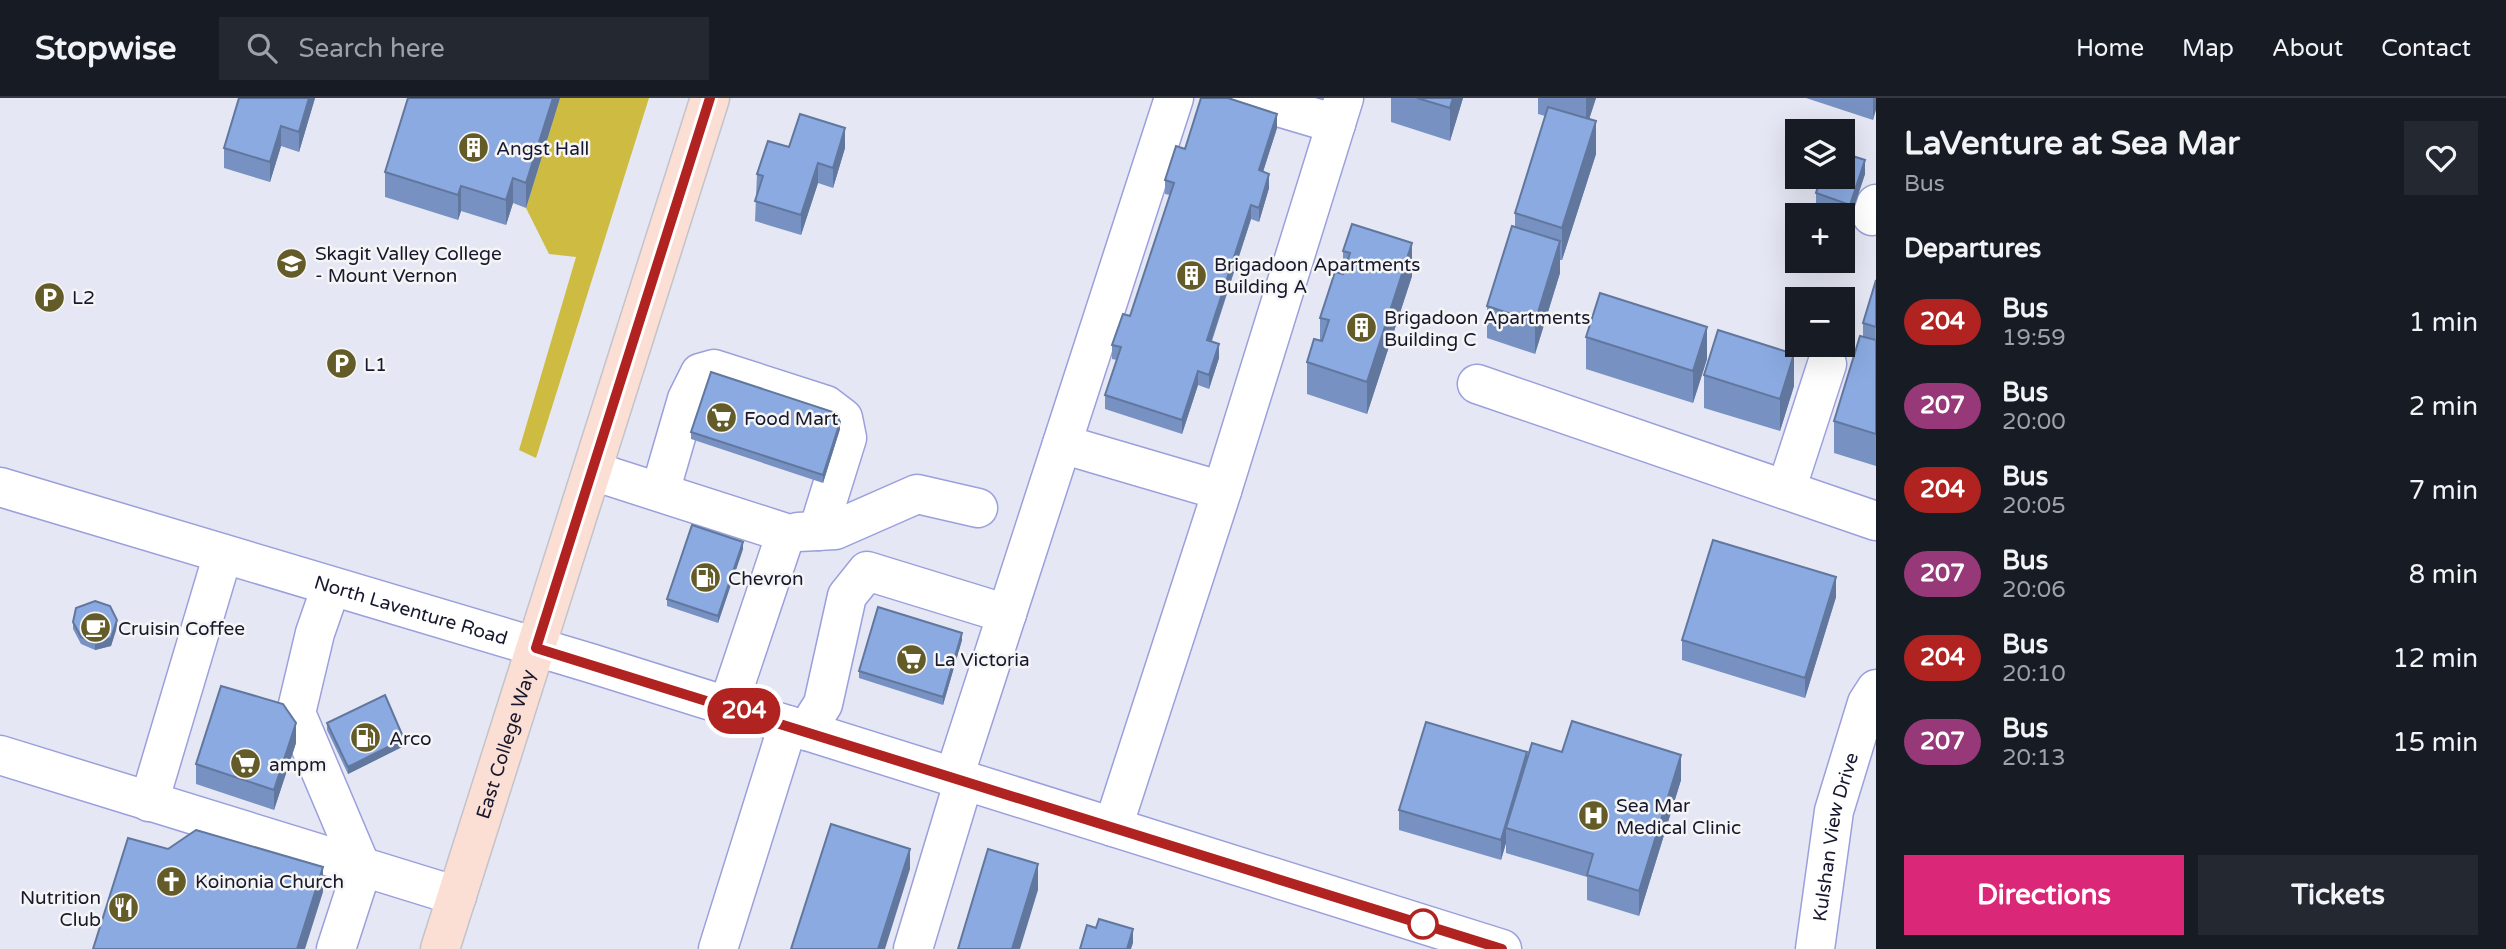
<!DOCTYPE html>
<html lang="en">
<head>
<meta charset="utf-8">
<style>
	:root { --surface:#171b24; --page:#242831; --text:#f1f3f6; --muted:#9ea1a6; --line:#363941; --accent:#db2777 }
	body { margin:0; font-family:"Varela Round",sans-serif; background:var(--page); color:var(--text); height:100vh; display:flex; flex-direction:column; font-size:26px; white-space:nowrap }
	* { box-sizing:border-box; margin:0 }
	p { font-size:23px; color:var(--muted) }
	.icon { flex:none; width:38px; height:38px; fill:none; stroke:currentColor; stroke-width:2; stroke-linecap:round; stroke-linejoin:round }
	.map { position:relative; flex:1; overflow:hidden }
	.side { display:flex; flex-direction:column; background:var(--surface); width:630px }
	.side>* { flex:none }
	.badge { padding:0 14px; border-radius:23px; font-size:24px; line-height:46px }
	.controls { position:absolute; left:1785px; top:21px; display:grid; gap:14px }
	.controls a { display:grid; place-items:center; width:70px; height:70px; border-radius:0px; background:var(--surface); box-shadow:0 7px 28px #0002; font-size:35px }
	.map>.badge { position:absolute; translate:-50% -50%; box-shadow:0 0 0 4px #fff }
	h2 { padding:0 28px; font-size:26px; line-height:63px }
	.round { display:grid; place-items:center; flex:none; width:74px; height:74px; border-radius:0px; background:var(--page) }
	.headline { display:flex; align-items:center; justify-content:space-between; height:119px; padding:0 28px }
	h1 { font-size:33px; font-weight:800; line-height:52px }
	.primary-button { display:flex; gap:14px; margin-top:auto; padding:14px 28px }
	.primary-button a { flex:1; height:80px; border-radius:0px; background:var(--accent); color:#fff; font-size:28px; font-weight:800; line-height:80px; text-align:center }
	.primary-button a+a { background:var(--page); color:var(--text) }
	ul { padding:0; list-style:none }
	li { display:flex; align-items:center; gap:21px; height:84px; padding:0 28px }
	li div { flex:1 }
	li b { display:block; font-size:26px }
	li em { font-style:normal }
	li .badge { min-width:77px; font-weight:700; text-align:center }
	header { display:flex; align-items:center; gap:42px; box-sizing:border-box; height:98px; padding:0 35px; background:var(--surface); border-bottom:2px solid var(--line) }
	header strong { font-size:33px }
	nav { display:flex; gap:38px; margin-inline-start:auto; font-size:24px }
	.search { width:490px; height:63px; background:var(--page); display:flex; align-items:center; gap:18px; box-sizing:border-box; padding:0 24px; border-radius:0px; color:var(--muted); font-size:26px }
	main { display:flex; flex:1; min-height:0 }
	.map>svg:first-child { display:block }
	.grass { fill:#cebc42 }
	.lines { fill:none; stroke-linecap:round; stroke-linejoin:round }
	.minor-casing { stroke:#9ba0dc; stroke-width:41 }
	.major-casing { stroke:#c3c3c9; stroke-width:41 }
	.minor { stroke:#fff; stroke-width:38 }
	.major { stroke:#fbded4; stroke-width:38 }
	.wall { fill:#7792c2 }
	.shaded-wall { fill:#61779e }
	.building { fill:#8aaae1; stroke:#61779e; stroke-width:2 }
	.line-casing { stroke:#fff; stroke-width:16 }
	.line { stroke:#b02321; stroke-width:10 }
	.stop-dot { fill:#fff; stroke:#b02321; stroke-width:3.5 }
	.labels { text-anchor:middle; stroke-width:5; stroke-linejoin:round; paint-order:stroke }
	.poi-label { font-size:19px; fill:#17182e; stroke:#f5f5f5; text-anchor:start }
	.street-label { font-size:19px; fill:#17182e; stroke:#f5f5f5 }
</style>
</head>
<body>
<header>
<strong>Stopwise</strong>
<div class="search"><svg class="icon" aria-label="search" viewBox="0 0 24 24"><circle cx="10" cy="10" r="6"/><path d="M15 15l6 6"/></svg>Search here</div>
<nav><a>Home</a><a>Map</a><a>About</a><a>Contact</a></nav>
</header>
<main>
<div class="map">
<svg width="1876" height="851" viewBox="0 0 1876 851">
	<rect width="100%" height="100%" fill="#e5e7f4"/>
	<!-- grass -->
	<path class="grass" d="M560 0H649L536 360 519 352 576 159 549 156 526 110Z"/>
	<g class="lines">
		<defs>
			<g id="minor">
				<path d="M1248 0 1336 26"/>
				<path d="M1872 118 1876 106"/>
				<path d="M1477 286 1876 423"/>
				<path d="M1062 346 1222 393"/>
				<path d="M593 373 786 435 728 608"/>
				<path id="s1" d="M0 389 590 565 1502 851"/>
				<path d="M1786 392 1827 266"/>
				<path d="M660 394 687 301 700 275 714 271 826 307 843 320 847 340 818 433"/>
				<path d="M798 434 835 432 917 396 978 410"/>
				<path d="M331 489 315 535 296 615 362 771 336 851"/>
				<path d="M806 633 823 606 847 498 867 473 1007 516"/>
				<path d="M0 657 457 798"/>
				<path d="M954 679 1174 0"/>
				<path d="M149 704 223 456"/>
				<path d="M1113 729 1222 393 1344 0"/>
				<path d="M718 851 788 627"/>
				<path d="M913 851 964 682"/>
				<path id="s2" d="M1815 851 1834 713 1867 605 1876 591"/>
			</g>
			<g id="major">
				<path id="s3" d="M440 851 710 0"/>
			</g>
		</defs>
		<!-- minor casing -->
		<use href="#minor" class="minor-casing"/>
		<!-- major casing -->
		<use href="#major" class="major-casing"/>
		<!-- minor -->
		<use href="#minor" class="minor"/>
		<!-- major -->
		<use href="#major" class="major"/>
	</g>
	<!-- wall -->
	<path class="wall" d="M315 0 299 54 281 48 270 84 224 70V50Z
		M408 0H560L526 110 513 105 506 127 461 113 458 122 385 99V74Z
		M1391 0H1463L1450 43 1391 24Z
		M1538 0H1596L1589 21 1596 56 1562 162H1560V175L1535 256 1487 240V208L1515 129V115L1545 18 1538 16Z
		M1806 0H1876L1873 22Z
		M1277 30 1263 74 1269 90 1259 124 1251 121 1212 243 1219 260 1209 291 1198 287 1182 336 1105 311V297L1117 262 1112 261V247L1130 218 1170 97 1165 96V82L1185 51Z
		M789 49 845 50 833 90 818 85 801 137 755 123 757 76Z
		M1865 76 1850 121 1843 119V117H1839L1816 109V95Z
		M1343 153 1412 178 1367 316 1307 296V264L1320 243V220L1343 176Z
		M1876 182V368L1834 355V323L1863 239V225Z
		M1586 239 1707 261 1693 305 1586 271Z
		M1704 277 1794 288 1780 333 1704 310Z
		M840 331 823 385 691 341V334Z
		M743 451 718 525 667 508V501Z
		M1836 499 1805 600 1682 562V542Z
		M73 524 117 529 111 548 95 552 81 546 73 531Z
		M962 542 943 607 859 580V573Z
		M327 625 404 648 348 676 327 632Z
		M296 645 274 712 196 686V666Z
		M1562 654 1681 682 1639 818 1587 802V779L1506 755V745L1501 762 1399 732V712L1527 660Z"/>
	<!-- shaded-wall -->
	<path class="shaded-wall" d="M309 0H315L299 54V34Z
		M553 0H560L526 110V85Z
		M1453 0H1463L1450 43V10Z
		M1586 0H1596L1586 31Z
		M1873 0H1876V12L1873 22Z
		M1277 16V30L1259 86V72Z
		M1596 23V56L1562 162V130Z
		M281 28V48L270 84V64Z
		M845 30V50L833 90V70Z
		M1865 62V76L1850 121V107Z
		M818 65V85L801 137V117Z
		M1269 76V90L1259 124V110Z
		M513 80V105L506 127V102Z
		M461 88V113L458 122V97Z
		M1251 107V121L1207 256V242Z
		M1560 143V175L1535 256V224Z
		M1412 145V178L1367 316V284Z
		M1707 229V261L1693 305V273Z
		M1219 246V260L1209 291V277Z
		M1794 256V288L1780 333V301Z
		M1198 273V287L1182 336V322Z
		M840 324V331L823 385V377Z
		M743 444V451L718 525V518Z
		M1836 479V499L1805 600V580Z
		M117 522V529L111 548 95 552V545Z
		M962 535V542L943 607V599Z
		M296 625V645L274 712V692Z
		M404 641V648L348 676V669Z
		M1527 654V674L1506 730V745L1501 762V742Z
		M1681 657V682L1639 818V793Z
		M910 751V771L885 851H878Z
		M1038 766V792L1020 851H1012Z
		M323 769V794L305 851H297Z
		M1133 831V845L1131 851H1127Z"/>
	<!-- building -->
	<path class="building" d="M239 0H309L299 34 281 28 270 64 224 50Z
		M408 0H553L526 85 513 80 506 102 461 88 458 97 385 74Z
		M1201 0H1228L1277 16 1259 72 1269 76 1259 110 1251 107 1207 242 1219 246 1209 277 1198 273 1182 322 1105 297 1121 249 1112 247 1123 216 1130 218 1174 85 1165 82 1176 48 1185 51Z
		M1417 0H1453L1450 10Z
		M1548 9 1596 23 1562 130 1515 115Z
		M800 16 845 30 833 70 818 65 801 117 755 103 763 78 757 76 768 43 789 49Z
		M1843 55 1865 62 1850 107 1816 95 1821 79H1843Z
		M1352 126 1412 145 1367 284 1307 264 1314 241 1322 243 1329 222 1320 220 1335 174 1343 176 1350 155 1343 153Z
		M1512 128 1560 143 1535 224 1487 208Z
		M1876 182V229L1863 225Z
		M1600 195 1707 229 1693 273 1586 239Z
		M1718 232 1794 256 1780 301 1704 277Z
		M1860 238 1876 242V336L1834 323Z
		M711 274 836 315 840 324 823 377 691 334Z
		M692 427 743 444 718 518 667 501Z
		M1713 442 1836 479 1805 580 1682 542Z
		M95 503 110 508 117 522 111 540 95 545 81 539 73 524 76 510Z
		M878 509 962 535 943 599 859 573Z
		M221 588 283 606 296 625 274 692 196 666Z
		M385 597 404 641 348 669 327 625Z
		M1572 623 1681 657 1639 793 1587 777 1593 756 1506 730 1532 645 1562 654Z
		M1426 624 1527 654 1501 742 1399 712Z
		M831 726 910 751 878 851H791Z
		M196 732 323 769 297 851H93L128 740 168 751Z
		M988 751 1038 766 1012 851H958Z
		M1099 821 1133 831 1127 851H1080L1087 827 1096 830Z"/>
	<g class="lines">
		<defs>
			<path id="line" d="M710 0 536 550 1502 851"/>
		</defs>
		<!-- line casing -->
		<use href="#line" class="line-casing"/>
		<!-- line -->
		<use href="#line" class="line"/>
	</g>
	<!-- icons -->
	<defs>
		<symbol id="building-disc" viewBox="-11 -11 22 22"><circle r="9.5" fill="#645c28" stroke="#f5f5f5"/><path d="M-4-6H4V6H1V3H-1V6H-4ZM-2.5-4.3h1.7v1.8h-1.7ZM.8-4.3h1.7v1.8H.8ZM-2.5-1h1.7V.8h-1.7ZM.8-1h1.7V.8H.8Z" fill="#fff"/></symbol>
		<symbol id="university-disc" viewBox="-11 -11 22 22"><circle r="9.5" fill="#645c28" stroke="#f5f5f5"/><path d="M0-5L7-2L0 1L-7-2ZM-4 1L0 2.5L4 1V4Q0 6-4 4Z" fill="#fff"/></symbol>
		<symbol id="parking-disc" viewBox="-11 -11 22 22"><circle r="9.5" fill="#645c28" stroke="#f5f5f5"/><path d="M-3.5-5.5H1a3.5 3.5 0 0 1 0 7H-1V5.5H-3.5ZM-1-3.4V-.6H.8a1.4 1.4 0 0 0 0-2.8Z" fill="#fff"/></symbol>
		<symbol id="supermarket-disc" viewBox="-11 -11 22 22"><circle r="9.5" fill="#645c28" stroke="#f5f5f5"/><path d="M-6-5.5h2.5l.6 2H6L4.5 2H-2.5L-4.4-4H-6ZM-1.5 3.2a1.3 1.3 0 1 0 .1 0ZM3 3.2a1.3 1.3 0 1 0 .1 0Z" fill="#fff"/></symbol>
		<symbol id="fuel-disc" viewBox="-11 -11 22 22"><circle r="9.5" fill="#645c28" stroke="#f5f5f5"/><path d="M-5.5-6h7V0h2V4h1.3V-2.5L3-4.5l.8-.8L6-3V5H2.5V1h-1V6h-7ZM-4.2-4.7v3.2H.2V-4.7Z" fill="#fff"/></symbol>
		<symbol id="cafe-disc" viewBox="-11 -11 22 22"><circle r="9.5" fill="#645c28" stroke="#f5f5f5"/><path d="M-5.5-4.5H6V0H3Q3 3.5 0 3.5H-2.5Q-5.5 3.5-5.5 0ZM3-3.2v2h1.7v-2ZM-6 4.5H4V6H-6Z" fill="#fff"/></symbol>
		<symbol id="hospital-disc" viewBox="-11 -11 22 22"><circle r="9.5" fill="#645c28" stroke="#f5f5f5"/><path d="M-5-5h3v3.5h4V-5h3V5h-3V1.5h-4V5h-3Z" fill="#fff"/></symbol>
		<symbol id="church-disc" viewBox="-11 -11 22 22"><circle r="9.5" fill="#645c28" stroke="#f5f5f5"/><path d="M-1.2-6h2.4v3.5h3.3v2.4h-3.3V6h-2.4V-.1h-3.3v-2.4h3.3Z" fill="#fff"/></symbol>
		<symbol id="restaurant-disc" viewBox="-11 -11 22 22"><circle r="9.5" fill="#645c28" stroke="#f5f5f5"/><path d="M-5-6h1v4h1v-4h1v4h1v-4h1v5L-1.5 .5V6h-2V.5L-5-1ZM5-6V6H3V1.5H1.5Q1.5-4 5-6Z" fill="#fff"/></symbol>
	</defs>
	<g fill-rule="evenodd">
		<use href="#building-disc" x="456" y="32" width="35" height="35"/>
		<use href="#university-disc" x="274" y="148" width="35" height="35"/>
		<use href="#building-disc" x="1174" y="160" width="35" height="35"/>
		<use href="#parking-disc" x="32" y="182" width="35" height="35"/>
		<use href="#building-disc" x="1344" y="212" width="35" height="35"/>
		<use href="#parking-disc" x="324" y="248" width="35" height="35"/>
		<use href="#supermarket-disc" x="704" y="302" width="35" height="35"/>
		<use href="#fuel-disc" x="688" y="462" width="35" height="35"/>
		<use href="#cafe-disc" x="78" y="512" width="35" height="35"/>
		<use href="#supermarket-disc" x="894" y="544" width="35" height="35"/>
		<use href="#fuel-disc" x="348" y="622" width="35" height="35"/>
		<use href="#supermarket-disc" x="228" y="648" width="35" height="35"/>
		<use href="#hospital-disc" x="1576" y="700" width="35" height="35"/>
		<use href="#church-disc" x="154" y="766" width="35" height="35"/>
		<use href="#restaurant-disc" x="106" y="792" width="35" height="35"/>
	</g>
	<!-- markers -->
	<circle class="stop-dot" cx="1423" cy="826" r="14"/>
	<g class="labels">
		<!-- poi labels -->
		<g class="poi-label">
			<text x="496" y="57">Angst Hall</text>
			<text x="315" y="162">Skagit Valley College<tspan x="315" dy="22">- Mount Vernon</tspan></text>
			<text x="1214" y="173">Brigadoon Apartments<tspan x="1214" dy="22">Building A</tspan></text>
			<text x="72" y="206">L2</text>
			<text x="1384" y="226">Brigadoon Apartments<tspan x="1384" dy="22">Building C</tspan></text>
			<text x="364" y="273">L1</text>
			<text x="744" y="327">Food Mart</text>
			<text x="728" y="487">Chevron</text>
			<text x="118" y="537">Cruisin Coffee</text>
			<text x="934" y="568">La Victoria</text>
			<text x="389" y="647">Arco</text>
			<text x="269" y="673">ampm</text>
			<text x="1616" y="714">Sea Mar<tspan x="1616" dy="22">Medical Clinic</tspan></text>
			<text x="195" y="790">Koinonia Church</text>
			<text x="101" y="806" text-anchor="end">Nutrition<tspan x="101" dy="22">Club</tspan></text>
		</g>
		<!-- street labels -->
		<g class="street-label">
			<text dy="7" stroke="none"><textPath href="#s1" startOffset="429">North Laventure Road</textPath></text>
			<text dy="7" stroke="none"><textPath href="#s3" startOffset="215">East College Way</textPath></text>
			<text dy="7" stroke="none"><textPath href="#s2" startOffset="114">Kulshan View Drive</textPath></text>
		</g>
	</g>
</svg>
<div class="controls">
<a><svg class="icon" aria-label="layers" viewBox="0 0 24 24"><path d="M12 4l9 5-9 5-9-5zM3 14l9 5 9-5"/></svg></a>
<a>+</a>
<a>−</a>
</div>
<b class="badge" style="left:744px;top:613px;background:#b02321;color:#fff">204</b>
</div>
<section class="side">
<div class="headline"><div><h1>LaVenture at Sea Mar</h1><p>Bus</p></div><a class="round"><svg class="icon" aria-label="heart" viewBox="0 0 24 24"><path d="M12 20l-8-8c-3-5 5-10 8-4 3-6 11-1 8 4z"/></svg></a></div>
<h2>Departures</h2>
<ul>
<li><span class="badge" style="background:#b02321;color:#fff">204</span><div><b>Bus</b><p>19:59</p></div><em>1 min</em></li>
<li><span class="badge" style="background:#973978;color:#fff">207</span><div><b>Bus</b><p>20:00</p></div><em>2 min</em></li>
<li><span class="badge" style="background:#b02321;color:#fff">204</span><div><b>Bus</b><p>20:05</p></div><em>7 min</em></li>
<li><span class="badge" style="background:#973978;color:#fff">207</span><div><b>Bus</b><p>20:06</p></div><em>8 min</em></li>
<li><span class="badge" style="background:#b02321;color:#fff">204</span><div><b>Bus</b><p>20:10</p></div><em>12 min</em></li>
<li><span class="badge" style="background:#973978;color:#fff">207</span><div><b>Bus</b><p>20:13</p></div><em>15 min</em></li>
</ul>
<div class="primary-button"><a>Directions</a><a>Tickets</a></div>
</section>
</main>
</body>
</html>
